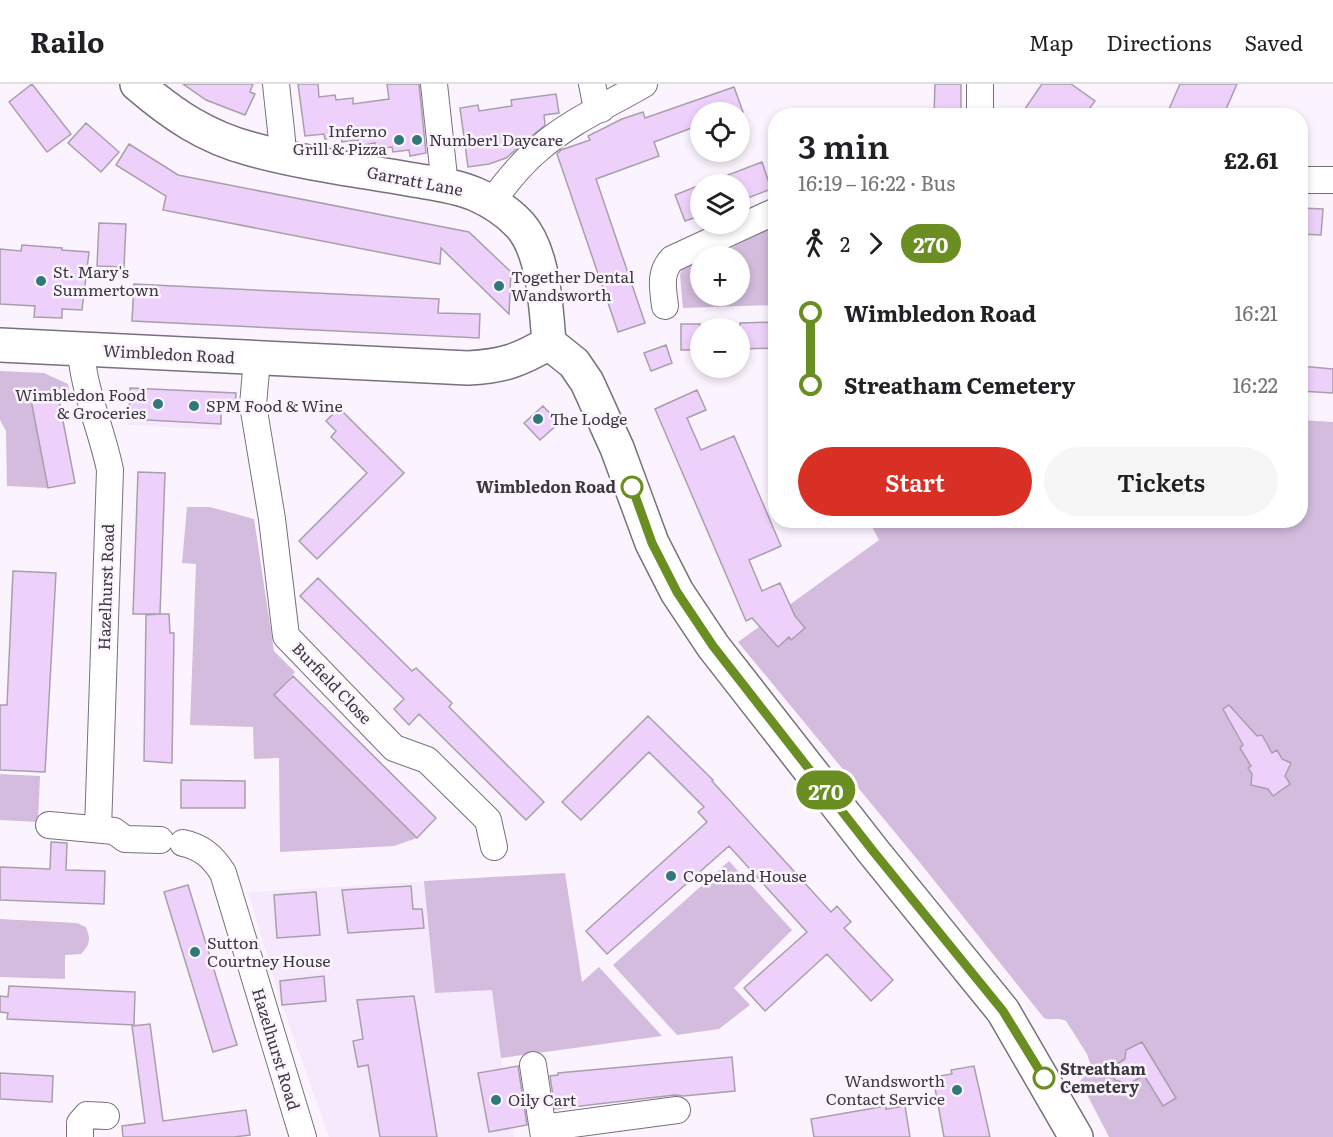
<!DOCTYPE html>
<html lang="en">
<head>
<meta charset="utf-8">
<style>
	:root { --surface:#fff; --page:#f6f6f6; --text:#202124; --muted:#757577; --line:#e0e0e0; --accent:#d93025 }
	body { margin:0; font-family:Literata,serif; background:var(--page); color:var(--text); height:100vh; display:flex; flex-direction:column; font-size:22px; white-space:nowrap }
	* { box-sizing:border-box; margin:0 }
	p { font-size:20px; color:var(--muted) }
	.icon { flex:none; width:33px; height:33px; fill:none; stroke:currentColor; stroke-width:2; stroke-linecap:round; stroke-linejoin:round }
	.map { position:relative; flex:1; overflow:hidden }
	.drawer { position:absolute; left:768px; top:24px; width:540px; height:420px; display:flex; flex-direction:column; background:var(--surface); border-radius:24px; box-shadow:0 3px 9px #0003 }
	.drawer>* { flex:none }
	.badge { padding:0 12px; border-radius:20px; font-size:21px; line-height:39px }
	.tools { position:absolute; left:690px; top:18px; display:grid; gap:12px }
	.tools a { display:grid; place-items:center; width:60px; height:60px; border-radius:50%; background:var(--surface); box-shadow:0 3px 9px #0003; font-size:30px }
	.map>.badge { position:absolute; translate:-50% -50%; box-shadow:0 0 0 3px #fff }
	.legs { display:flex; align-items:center; gap:9px; height:66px; padding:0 30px; font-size:20px }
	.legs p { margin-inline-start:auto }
	.headline { display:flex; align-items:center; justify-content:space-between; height:102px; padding:0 30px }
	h1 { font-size:33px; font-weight:600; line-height:45px }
	.primary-button { display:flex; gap:12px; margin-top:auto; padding:12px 30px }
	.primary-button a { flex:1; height:69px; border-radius:36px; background:var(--accent); color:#fff; font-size:24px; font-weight:600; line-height:69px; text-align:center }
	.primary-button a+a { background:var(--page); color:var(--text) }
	ul { padding:0 30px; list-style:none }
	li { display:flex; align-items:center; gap:21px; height:72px; font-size:22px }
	li i { display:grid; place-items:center; width:9px; height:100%; margin:0 8px; background:currentColor }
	li i::after { content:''; width:15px; height:15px; margin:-8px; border:4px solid; border-radius:50%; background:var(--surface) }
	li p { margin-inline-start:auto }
	li:first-child i { background:linear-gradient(#0000 50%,currentColor 0) }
	li:last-child i { background:linear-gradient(currentColor 50%,#0000 0) }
	header { display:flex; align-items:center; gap:36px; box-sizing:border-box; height:84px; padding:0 30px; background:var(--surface); border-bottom:2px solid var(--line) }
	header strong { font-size:28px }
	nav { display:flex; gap:33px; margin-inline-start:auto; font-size:21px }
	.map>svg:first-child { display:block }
	.built { fill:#f7e9fd }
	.green { fill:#d3bcdd }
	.building { fill:#eed1fa; stroke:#a89fab; stroke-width:1.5 }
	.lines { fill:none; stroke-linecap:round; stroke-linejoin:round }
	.street-casing { stroke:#78707b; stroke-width:28 }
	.secondary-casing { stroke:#78707b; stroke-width:36 }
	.primary-casing { stroke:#78707b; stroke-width:36 }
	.street { stroke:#fff; stroke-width:26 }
	.secondary { stroke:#fff; stroke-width:33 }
	.primary { stroke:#fff; stroke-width:33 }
	.line-1-casing { stroke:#fff; stroke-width:14 }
	.line-1 { stroke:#6b8e23; stroke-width:9 }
	.poi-dot { fill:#307978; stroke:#fbf4fe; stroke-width:2 }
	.stop-1-dot { fill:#fff; stroke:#6b8e23; stroke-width:3 }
	.labels { text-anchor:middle; stroke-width:5; stroke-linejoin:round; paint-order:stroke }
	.poi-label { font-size:16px; fill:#3c393e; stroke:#fbf4fe; text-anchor:start }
	.street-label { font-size:16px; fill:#3c393e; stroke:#fbf4fe }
	.stop-label { font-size:16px; font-weight:bold; fill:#3c393e; stroke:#fbf4fe; text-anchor:end }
</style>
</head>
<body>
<header>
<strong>Railo</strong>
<nav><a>Map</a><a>Directions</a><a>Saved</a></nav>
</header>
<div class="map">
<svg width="1333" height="1053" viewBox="0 0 1333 1053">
	<rect width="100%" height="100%" fill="#fbf4fe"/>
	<!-- built -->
	<path class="built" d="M130 304 222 309 220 346 128 341Z
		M565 789 592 962 501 974 514 1053H329L282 921 248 808Z"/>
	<!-- green -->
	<path class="green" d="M775 141V156H774L775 221 683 224 680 191 683 180 700 172V212H740V172H730L728 165Z
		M0 287 44 289 68 300 69 306H57L30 311 48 404 7 402 6 347 0 336Z
		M1301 336 1333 338V1053H1109L1080 997 1089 987 1090 979 1087 970 1066 937C1057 933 1050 937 1044 934L921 780 738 558 879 456 869 437 1300 436Z
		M187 423H210L254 435 274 567 295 588 274 611 417 754 394 762 280 768 279 674 254 675 253 643 190 641 196 480 182 479Z
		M0 690 40 692 38 738 0 736Z
		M729 777 792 846 734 904 750 921 719 945 677 951 613 881Z
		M565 789 582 898 599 883 662 952 501 974 492 906 435 909 424 797Z
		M0 835 77 839 86 843C91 855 90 861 81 870L65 871V895L0 893Z"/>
	<!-- building -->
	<path class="building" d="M32 0 71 50 47 68 9 18Z
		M183 0H253L250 8 255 10 245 31 206 16Z
		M298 0H318L319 13 335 11 336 16 353 14V20L389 15 387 0H419L426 69 410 72 409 66 393 68 392 63 376 65 375 59 359 62 358 56 342 58 341 53 325 55 324 50 305 52Z
		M935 0H961V32H934Z
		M1042 0H1071L1095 17 1084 32H1020Z
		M1180 0H1237L1223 32H1166Z
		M734 3 743 28H700V41L654 58 659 72 596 95 645 239 618 248 557 70 561 66 590 56 588 52 622 35 643 28 645 34Z
		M556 10 559 29 544 31 545 41 506 74 489 80 468 83 460 24 478 21 479 27 512 22 511 16Z
		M86 39 119 68 101 88 68 59Z
		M129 60 178 91 469 148 511 188 509 230 441 164 440 180 163 126 166 112 116 81Z
		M762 78 771 105 740 117V100H708L707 99Z
		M700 101V132L685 137 675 111Z
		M1300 124 1323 125 1321 151 1300 150Z
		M99 139 126 140 124 183 97 182Z
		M22 161 62 164V166L89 168 82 226 62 225V234L34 233 35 222 0 220V165L21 167Z
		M134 200 439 215 438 229 480 230 479 254 132 237Z
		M776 238V264L740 265V239Z
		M681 240H700V266H681Z
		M666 261 672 279 651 287 644 269Z
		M1300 282 1333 285V309L1300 307Z
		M130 304 236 309 235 328 221 327V340L129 335Z
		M57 306 75 399 48 404 30 311Z
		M697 306 706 326 687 334 701 366 734 352 781 462 749 476 762 507 780 499 795 532 805 544 791 556 789 553 778 563 752 534 746 537 655 325Z
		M543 322 559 339 540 356 524 339Z
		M339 324 404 389 317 475 299 457 367 389 331 353 336 347 326 337Z
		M138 388 165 389 160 530H169L170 549H174L172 679 144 677 146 531 160 530H133Z
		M13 487 56 489 45 688 0 686V621H7Z
		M318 494 412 587 416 584 452 619 449 623 544 718 526 736 419 630 409 641 394 625 404 615 300 512Z
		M293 592 436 734 417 754 274 611Z
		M1229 621 1257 652 1262 651 1272 669 1277 666 1282 675 1291 679 1285 692 1290 700 1273 712 1268 705 1251 701 1252 690 1248 684 1251 682 1240 664 1243 661 1223 625Z
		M648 632 713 696 712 697 831 828 837 822 851 838 844 844 893 896 871 917 827 870 765 927 744 904 807 848 729 762 607 870 586 847 707 738 698 728 704 723 649 668 581 736 562 718Z
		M181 696 245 697V724H181Z
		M51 758 67 759 66 786 105 787 104 820 0 816V783L50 785Z
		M188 801 237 961 213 968 164 808Z
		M411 802 413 825H422L424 844 348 849 342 806Z
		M316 808 320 851 277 854 274 811Z
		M324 892 326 917 282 921 280 897Z
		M9 902 135 908 134 941 7 935 8 929 0 928V912L8 913Z
		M414 912 437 1053H380L368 981 358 983 353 957 363 955 357 916Z
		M150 940 163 1037 246 1026 250 1051 234 1053H123L122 1042 145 1039 132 942Z
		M1142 958 1176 1014 1163 1022 1144 991 1129 1000 1115 996 1112 990V983L1125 975 1126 966Z
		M732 973 735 1007 683 1012 675 1011 555 1025 550 992 558 991V989Z
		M518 982 527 1041 489 1048 478 989Z
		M974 982 990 1053H944L933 993 952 990 951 986Z
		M0 989 53 992 52 1018 0 1015Z
		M886 1022V1025L905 1022 910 1053H814L811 1035Z"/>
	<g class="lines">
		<defs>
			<path id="street" d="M276 0 282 56 279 71
				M434 0 445 102
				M592 0 595 15 601 25
				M980 0V32
				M1300 96H1333
				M491 119C506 98 521 79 541 63 571 37 610 20 644 0
				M665 222C663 204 659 189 672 175L776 127
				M81 265C83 306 102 346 110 386L98 745
				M257 275 253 321 272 435 286 552 394 664 427 676 488 736 494 763
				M49 741 114 747 125 755 160 756
				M183 759C202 763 213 773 223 789L303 1053
				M533 981 544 1053
				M543 1044 677 1026
				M80 1053V1039L87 1031 106 1032"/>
			<path id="secondary" d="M0 261 468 284C503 282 518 277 549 259"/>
			<path id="primary" d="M137 0C172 30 205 53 251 65 302 79 356 86 408 95 430 99 454 101 475 110 491 117 508 128 520 141 544 168 546 223 549 259L574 279 587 298 617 364 652 459 677 508 713 562 873 767 1003 927 1076 1053"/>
		</defs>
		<!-- street casing -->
		<use href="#street" class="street-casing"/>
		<!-- secondary casing -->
		<use href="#secondary" class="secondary-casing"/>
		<!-- primary casing -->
		<use href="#primary" class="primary-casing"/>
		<!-- street -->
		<use href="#street" class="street"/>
		<!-- secondary -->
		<use href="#secondary" class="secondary"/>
		<!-- primary -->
		<use href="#primary" class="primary"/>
	</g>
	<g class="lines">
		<defs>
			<path id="line-1" d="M632 403 652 459 677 508 713 562 873 767 1003 927 1044 994"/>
		</defs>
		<!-- line-1 casing -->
		<use href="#line-1" class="line-1-casing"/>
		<!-- line-1 -->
		<use href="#line-1" class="line-1"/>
	</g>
	<!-- markers -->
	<g class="poi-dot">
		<circle cx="399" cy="56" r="6"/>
		<circle cx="417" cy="56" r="6"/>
		<circle cx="41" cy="197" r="6"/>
		<circle cx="499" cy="202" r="6"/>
		<circle cx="158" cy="320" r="6"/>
		<circle cx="194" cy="322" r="6"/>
		<circle cx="538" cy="335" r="6"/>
		<circle cx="671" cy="792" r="6"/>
		<circle cx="195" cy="868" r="6"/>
		<circle cx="957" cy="1006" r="6"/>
		<circle cx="496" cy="1016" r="6"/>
	</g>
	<g class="stop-1-dot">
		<circle cx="632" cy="403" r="10"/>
		<circle cx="1044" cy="994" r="10"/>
	</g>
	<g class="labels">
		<!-- poi labels -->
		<g class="poi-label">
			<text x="387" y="53" text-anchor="end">Inferno<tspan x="387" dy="18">Grill &amp; Pizza</tspan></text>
			<text x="429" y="62">Number1 Daycare</text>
			<text x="53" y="194">St. Mary's<tspan x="53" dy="18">Summertown</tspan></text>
			<text x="511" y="199">Together Dental<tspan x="511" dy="18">Wandsworth</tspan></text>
			<text x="146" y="317" text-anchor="end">Wimbledon Food<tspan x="146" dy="18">&amp; Groceries</tspan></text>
			<text x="206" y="328">SPM Food &amp; Wine</text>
			<text x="550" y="341">The Lodge</text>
			<text x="683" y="798">Copeland House</text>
			<text x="207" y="865">Sutton<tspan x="207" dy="18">Courtney House</tspan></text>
			<text x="945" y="1003" text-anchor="end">Wandsworth<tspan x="945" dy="18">Contact Service</tspan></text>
			<text x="508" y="1022">Oily Cart</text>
		</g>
		<!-- street labels -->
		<g class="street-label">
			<text transform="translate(415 97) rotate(11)" y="6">Garratt Lane</text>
			<text transform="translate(169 270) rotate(3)" y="6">Wimbledon Road</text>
			<text transform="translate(106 503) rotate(-88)" y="6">Hazelhurst Road</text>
			<text transform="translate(332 599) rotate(46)" y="6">Burfield Close</text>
			<text transform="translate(276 965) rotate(73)" y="6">Hazelhurst Road</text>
		</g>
		<!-- stop labels -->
		<g class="stop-label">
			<text x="616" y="409">Wimbledon Road</text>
			<text x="1060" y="991" text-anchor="start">Streatham<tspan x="1060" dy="18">Cemetery</tspan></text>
		</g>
	</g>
</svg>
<div class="tools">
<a><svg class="icon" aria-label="locate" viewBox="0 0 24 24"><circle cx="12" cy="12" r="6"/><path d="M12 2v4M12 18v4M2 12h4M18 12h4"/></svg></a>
<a><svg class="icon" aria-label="layers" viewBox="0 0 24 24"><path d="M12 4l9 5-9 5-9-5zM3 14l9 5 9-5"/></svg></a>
<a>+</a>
<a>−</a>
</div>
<b class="badge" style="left:826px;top:706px;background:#6b8e23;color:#fff">270</b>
<section class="drawer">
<div class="headline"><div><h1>3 min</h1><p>16:19 – 16:22 · Bus</p></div><b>£2.61</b></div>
<div class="legs"><svg class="icon" aria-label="walk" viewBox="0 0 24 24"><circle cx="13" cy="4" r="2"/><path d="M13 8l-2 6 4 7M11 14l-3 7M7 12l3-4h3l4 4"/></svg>2<svg class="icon" aria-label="forward" viewBox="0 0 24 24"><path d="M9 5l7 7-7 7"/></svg><b class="badge" style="background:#6b8e23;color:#fff">270</b></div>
<ul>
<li><i style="color:#6b8e23"></i><b>Wimbledon Road</b><p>16:21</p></li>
<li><i style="color:#6b8e23"></i><b>Streatham Cemetery</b><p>16:22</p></li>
</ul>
<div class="primary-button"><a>Start</a><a>Tickets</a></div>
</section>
</div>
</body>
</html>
